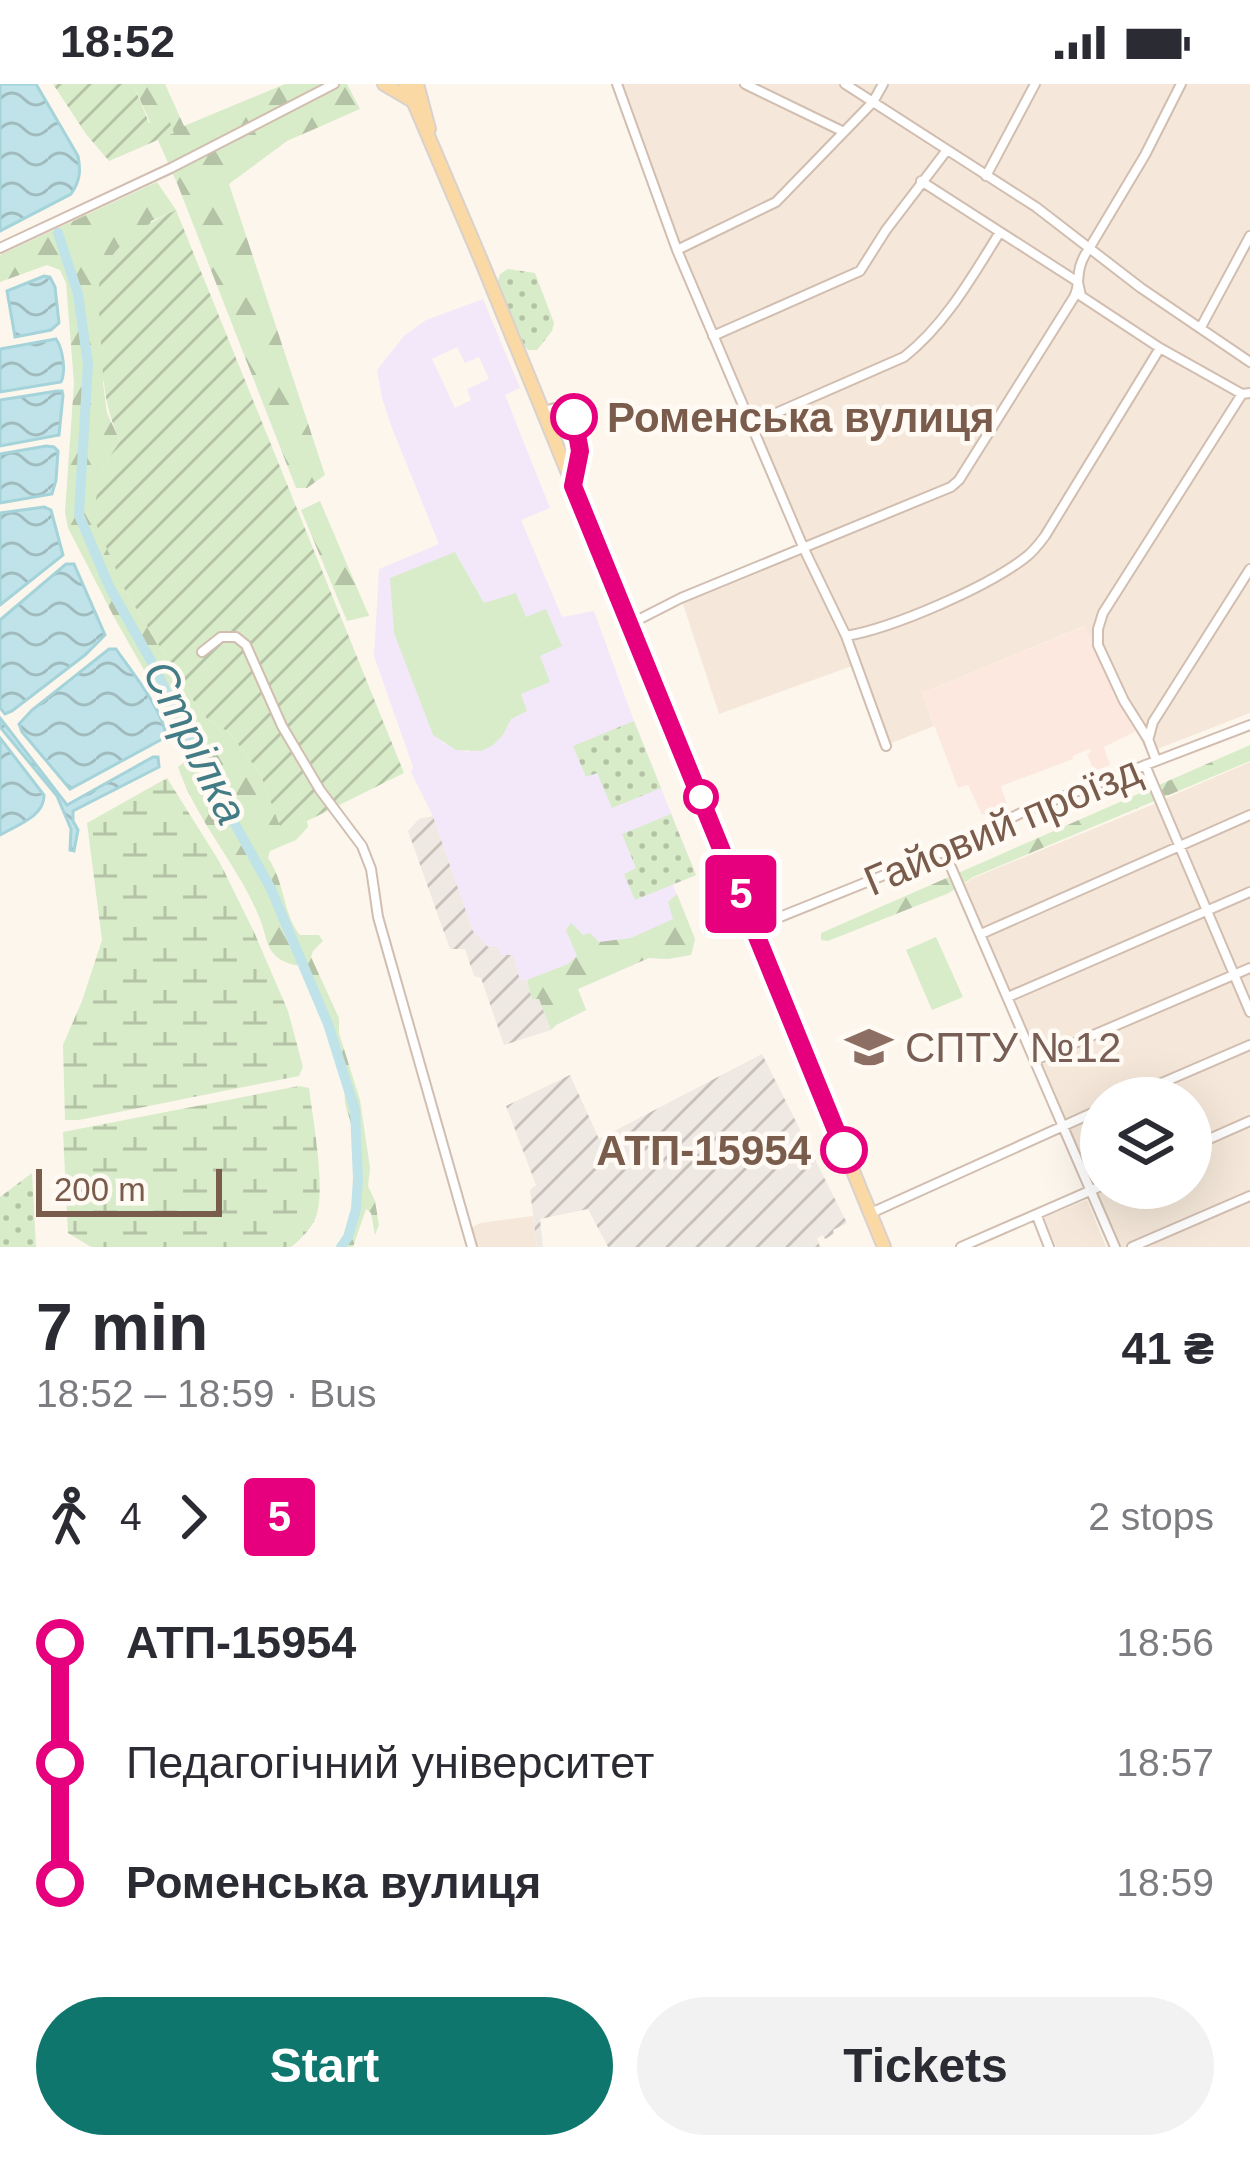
<!DOCTYPE html>
<html lang="en">
<head>
<meta charset="utf-8">
<style>
	:root { --surface:#fff; --page:#f2f2f3; --text:#2b2b33; --muted:#7c7c81; --accent:#0f766e }
	body { margin:0; font-family:Arial,sans-serif; background:var(--page); color:var(--text); height:100vh; display:flex; flex-direction:column; font-size:45px; white-space:nowrap }
	* { box-sizing:border-box; margin:0 }
	p { font-size:39px; color:var(--muted) }
	.icon { flex:none; width:66px; height:66px; fill:none; stroke:currentColor; stroke-width:2; stroke-linecap:round; stroke-linejoin:round }
	.map { position:relative; height:1163px; overflow:hidden }
	.drawer { display:flex; flex-direction:column; background:var(--surface); flex:1 }
	.drawer>* { flex:none }
	.badge { padding:0 24px; border-radius:9px; font-size:42px; line-height:78px }
	.fabs { position:absolute; left:1080px; top:993px; display:grid; gap:24px }
	.fabs a { display:grid; place-items:center; width:132px; height:132px; border-radius:50%; background:var(--surface); box-shadow:0 12px 48px #0002; font-size:60px }
	.scale { position:absolute; left:36px; bottom:30px; width:186px; box-sizing:border-box; padding-left:12px; border:6px solid #7a5c4d; border-top:0; font-size:33px; line-height:42px; white-space:nowrap; color:#7a5c4d; -webkit-text-stroke:9px #fffaf3; paint-order:stroke }
	.map>.badge { position:absolute; translate:-50% -50%; box-shadow:0 0 0 6px #fff }
	.legs { display:flex; align-items:center; gap:18px; height:132px; padding:0 36px; font-size:39px }
	.legs p { margin-inline-start:auto }
	.overview { display:flex; align-items:center; justify-content:space-between; height:204px; padding:0 36px }
	h1 { font-size:66px; font-weight:700; line-height:90px }
	.action { display:flex; gap:24px; margin-top:auto; padding:24px 36px }
	.action a { flex:1; height:138px; border-radius:72px; background:var(--accent); color:#fff; font-size:48px; font-weight:700; line-height:138px; text-align:center }
	.action a+a { background:var(--page); color:var(--text) }
	ul { padding:0 36px; list-style:none }
	li { display:flex; align-items:center; gap:42px; height:120px; font-size:45px }
	li i { display:grid; place-items:center; width:18px; height:100%; margin:0 15px; background:currentColor }
	li i::after { content:''; width:30px; height:30px; margin:-15px; border:9px solid; border-radius:50%; background:var(--surface) }
	li p { margin-inline-start:auto }
	li:first-child i { background:linear-gradient(#0000 50%,currentColor 0) }
	li:last-child i { background:linear-gradient(currentColor 50%,#0000 0) }
	.status { display:flex; justify-content:space-between; align-items:center; height:84px; padding:0 60px; background:var(--surface); direction:ltr }
	.status svg { height:33px; fill:currentColor }
	.map>svg:first-child { display:block }
	.residential { fill:#f5e8da; fill-rule:evenodd }
	.commercial { fill:#fde8e0 }
	.industrial { fill:url(#industrial-furrows) }
	.education { fill:#f3e8fa; fill-rule:evenodd }
	.grass { fill:url(#grass-dots) }
	.forest { fill:url(#forest-firs) }
	.wetland { fill:url(#wetland-marsh) }
	.garden { fill:url(#garden-furrows) }
	.pitch { fill:#d8ecc9 }
	.water { fill:url(#water-waves); stroke:#a5d3da; stroke-width:3 }
	.lines { fill:none; stroke-linecap:round; stroke-linejoin:round }
	.river { stroke:#bfe3e8; stroke-width:10 }
	.minor-casing { stroke:#d1beb0; stroke-width:12 }
	.primary-casing { stroke:#dad1cd; stroke-width:16 }
	.minor { stroke:#fff; stroke-width:8 }
	.primary { stroke:#fbd9a5; stroke-width:12 }
	.line-1-casing { stroke:#fff; stroke-width:27 }
	.line-1 { stroke:#e6007e; stroke-width:18 }
	.stop-1-dot { fill:#fff; stroke:#e6007e; stroke-width:6 }
	.labels { text-anchor:middle; stroke-width:9; stroke-linejoin:round; paint-order:stroke }
	.stop-label { font-size:42px; font-weight:bold; fill:#7a5c4d; stroke:#fffaf3; text-anchor:start }
	.street-label { font-size:42px; fill:#7a5c4d; stroke:#fffaf3 }
	.education-label { font-size:42px; fill:#785e54; stroke:#fffaf3; text-anchor:start }
	.water-label { font-size:45px; font-style:italic; fill:#437c86; stroke:#fffaf3 }
</style>
</head>
<body>
<div class="status"><b>18:52</b><svg viewBox="0 0 49 12"><path d="M0 12V9h3v3zM5 12V6h3v6zM10 12V3h3v9zM15 12V0h3v12zM26 1h20v11H26zM47 4h2v5h-2z"/></svg></div>
<div class="map">
<svg width="1250" height="1163" viewBox="0 0 1250 1163">
	<defs>
		<pattern id="industrial-furrows" width="10" height="10" patternUnits="userSpaceOnUse" patternTransform="scale(3)"><rect width="10" height="10" fill="#efe9e4"/><path d="M-1 1l2-2M0 10L10 0M9 11l2-2" fill="none" stroke="#c7c0bb"/></pattern>
		<pattern id="grass-dots" width="8" height="8" patternUnits="userSpaceOnUse" patternTransform="scale(3)"><rect width="8" height="8" fill="#d8ecc9"/><path d="M2 2h.1M6 6h.1" fill="none" stroke="#b4c2a5" stroke-width="1.8" stroke-linecap="round"/></pattern>
		<pattern id="forest-firs" width="22" height="20" patternUnits="userSpaceOnUse" patternTransform="scale(3)"><rect width="22" height="20" fill="#d8ecc9"/><path d="M5 1l3.5 6h-7zM16 11l3.5 6h-7z" fill="#b4c2a5"/></pattern>
		<pattern id="wetland-marsh" width="20" height="14" patternUnits="userSpaceOnUse" patternTransform="scale(3)"><rect width="20" height="14" fill="#d8ecc9"/><path d="M1 5h8M5 5V1M11 12h8M15 12V8" fill="none" stroke="#b4c2a5"/></pattern>
		<pattern id="garden-furrows" width="10" height="10" patternUnits="userSpaceOnUse" patternTransform="scale(3)"><rect width="10" height="10" fill="#d8ecc9"/><path d="M-1 1l2-2M0 10L10 0M9 11l2-2" fill="none" stroke="#b4c2a5"/></pattern>
		<pattern id="water-waves" width="16" height="10" patternUnits="userSpaceOnUse" patternTransform="scale(3)"><rect width="16" height="10" fill="#bfe3e8"/><path d="M0 5q4-4 8 0t8 0" fill="none" stroke="#a0bbbe"/></pattern>
	</defs>
	<rect width="100%" height="100%" fill="#fdf6ec"/>
	<!-- residential -->
	<path class="residential" d="M617 0H1250V629L1147 669 1084 542 922 609 934 642 884 662 852 582 719 630 681 514 803 465 677 166Z
		M1250 678V920L1162 716Z
		M1159 718 1250 934V1163H1121L961 802 973 794ZM1101 1014H1191V1104H1101Z
		M1087 1116 1106 1163H1056L1044 1133Z
		M533 1132 537 1163H476L469 1145 480 1139Z"/>
	<!-- commercial -->
	<path class="commercial" d="M1085 542 1136 647 1104 663 1110 681 1094 687 1087 670 1091 668 1089 665 1073 672V675L1001 702 1007 720 982 731 968 701 958 704 922 609Z"/>
	<!-- industrial -->
	<path class="industrial" d="M433 732 473 847 513 870 520 896H527L532 914 539 915 551 946 504 961 481 894 474 892 465 865H450L408 747 419 735Z
		M762 970 847 1139 833 1146 834 1150 825 1155 823 1151 817 1154 820 1163H608L588 1125 540 1135 543 1163H537L530 1106 536 1101 506 1022 570 991 599 1055Z"/>
	<!-- education -->
	<path class="education" d="M483 215 520 304 505 311 550 424 521 436 562 533 594 527 634 637 696 791 673 801 695 855 691 871 668 875 649 874 578 905 586 926 556 941 551 946 539 915H532L527 896H520L513 871H501L497 862 488 863 473 847 433 732 411 688 413 683 374 572 379 485 439 460 392 344 382 314 377 286 404 252 426 236ZM457 263 465 279 479 273 489 295 467 305 471 316 455 324 432 275ZM455 468 484 519 526 533 539 572 503 651 467 668 443 659Z"/>
	<!-- grass -->
	<path class="grass" d="M508 185 535 189 554 239 552 247 537 266H528L524 262 497 199 500 190Z
		M634 637 661 704 612 724 597 689 586 693 573 662Z
		M671 730 696 791 635 816 624 790 636 784 622 750Z
		M32 1089 36 1163H0V1113Z"/>
	<!-- forest -->
	<path class="forest" d="M133 0H165L184 42 285 0H347L360 25 287 57 229 100 325 391 307 404H296L177 99Z
		M157 98 176 126 151 137 103 299 107 329 120 357 101 386 126 508 193 616 208 636 229 648 260 689 281 744 307 737 308 743 296 756 270 767 268 774C285 798 283 831 300 851H319L323 857 313 867 311 873 339 934V949L360 1016 370 1084 368 1102 375 1117 379 1141 375 1151 371 1129 366 1125 353 1163H345L351 1147 357 1087 352 1043 345 1019 344 999 324 928 314 918 300 882C290 880 281 878 274 870 267 863 266 853 263 844 259 830 250 813 243 800 221 762 192 724 178 683L190 674 191 669 114 533 68 444 65 428 74 299 66 199 60 186 47 181 0 198V171Z
		M320 417 369 532 347 537 301 426Z
		M1250 661V677L973 793 949 809 828 857 821 856V849Z
		M677 810 695 855 691 871 668 875 649 874 578 905 586 926 556 941 551 946 539 915H532L527 896 568 880 577 872 566 846 571 839 583 851 590 849 599 858 631 854 673 835 668 818Z"/>
	<!-- wetland -->
	<path class="wetland" d="M167 694 219 777 254 848 288 927 303 983 299 992 79 1036H65L63 961 82 917 102 856 87 739Z
		M299 1002 309 1004C313 1036 326 1104 316 1133 312 1144 300 1156 291 1163H91L68 1149 63 1048Z"/>
	<!-- garden -->
	<path class="garden" d="M53 0H133L149 39 168 33 174 49 109 77 86 50Z
		M176 126 404 689 307 737 281 745 260 689 229 648 208 636 193 616 126 508 93 433 101 386 120 357C104 322 103 296 101 258 101 240 97 219 99 202 105 164 145 140 176 126Z"/>
	<!-- pitch -->
	<path class="pitch" d="M455 468 484 519 516 509 526 533 546 525 562 562 540 572 550 598 521 610 527 627 511 635 503 651 492 662 481 667 456 666 433 651 394 549 390 494Z
		M936 853 963 913 932 926 906 866Z"/>
	<!-- water -->
	<path class="water" d="M0 0H36L78 72C81 87 80 97 71 110L0 147Z
		M44 192 50 193 55 203 59 239 51 246 15 253 7 207Z
		M56 255C63 265 66 287 61 298L0 308V265Z
		M57 307H62L63 311 59 351 0 362V316Z
		M46 362 54 363 58 367 56 396 52 410 0 419V370Z
		M44 423 51 426 63 471 0 521V429Z
		M66 480H74L105 551 85 571 12 627 5 630 0 624V536Z
		M109 565H116C131 587 164 627 166 653L70 705 22 648 19 640 32 626Z
		M0 634 67 721 153 673H158L159 683 73 727V737L78 746 74 767 70 766 71 745 57 712 0 643Z
		M0 654 44 711C45 732 17 741 0 751Z"/>
	<g class="lines">
		<!-- river -->
		<path class="river" d="M58 149 78 210 88 280 79 431 109 502 154 582 200 677 271 805 328 940 355 1026 358 1095 356 1125 348 1153 341 1163"/>
		<defs>
			<path id="minor" d="M617 0 677 166 804 465 846 552 886 662
				M745 0 844 48
				M845 0 1036 123 1141 204 1250 278
				M986 92 1035 0
				M921 97 1078 198 1081 212 1160 264 1242 310
				M1090 163 1145 71 1181 0
				M0 164 171 84 334 0
				M677 166 776 118 873 18 883 0
				M1201 243 1250 152
				M713 252 860 187 886 146 947 66
				M543 329C556 321 563 323 574 333L580 367 574 401
				M751 340 904 273C945 241 972 193 1000 148
				M630 540 681 514 951 403 959 396 1074 213C1082 197 1074 189 1086 169
				M846 552C893 544 988 503 1026 473 1033 468 1039 460 1045 452L1160 264
				M202 568 221 553H236L246 561 282 642 320 706 362 762 371 785 378 833 472 1163
				M1149 653 1153 638 1250 485
				M1156 676 1148 655 1124 617 1098 561V545L1103 529 1242 310 1250 309
				M1145 681 1250 928
				M944 767 1115 1163
				M755 843 944 767 1023 728 1250 641
				M981 850 1250 731
				M1008 913 1250 808
				M1035 976 1250 884
				M1127 1014 1250 961
				M1191 1063 1250 1037
				M871 1129 1101 1025
				M1037 1132 1049 1163
				M961 1163 1101 1102
				M1132 1163 1250 1112"/>
			<path id="primary" d="M384 0 413 17
				M406 0 481 176 884 1163
				M417 0 429 45"/>
		</defs>
		<!-- minor casing -->
		<use href="#minor" class="minor-casing"/>
		<!-- primary casing -->
		<use href="#primary" class="primary-casing"/>
		<!-- minor -->
		<use href="#minor" class="minor"/>
		<!-- primary -->
		<use href="#primary" class="primary"/>
	</g>
	<g class="lines">
		<defs>
			<path id="line-1" d="M574 333 580 367 573 402 844 1066"/>
		</defs>
		<!-- line-1 casing -->
		<use href="#line-1" class="line-1-casing"/>
		<!-- line-1 -->
		<use href="#line-1" class="line-1"/>
	</g>
	<!-- icons -->
	<defs>
		<symbol id="university-bare" viewBox="-9 -9 18 18"><path d="M0-5L7-2L0 1L-7-2ZM-4 1L0 2.5L4 1V4Q0 6-4 4Z" fill="#8d6e63" stroke="#fffaf3" stroke-width="2.5" paint-order="stroke"/></symbol>
	</defs>
	<g fill-rule="evenodd">
		<use href="#university-bare" x="836" y="930" width="66" height="66"/>
	</g>
	<!-- markers -->
	<g class="stop-1-dot">
		<circle cx="574" cy="333" r="21"/>
		<circle cx="701" cy="713" r="15"/>
		<circle cx="844" cy="1066" r="21"/>
	</g>
	<g class="labels">
		<!-- stop labels -->
		<g class="stop-label">
			<text x="607" y="348">Роменська вулиця</text>
			<text x="811" y="1081" text-anchor="end">АТП-15954</text>
		</g>
		<!-- street labels -->
		<g class="street-label">
			<text transform="translate(1002 741) rotate(-23)" y="15">Гайовий проїзд</text>
		</g>
		<!-- education labels -->
		<g class="education-label">
			<text x="905" y="978">СПТУ №12</text>
		</g>
		<!-- water labels -->
		<g class="water-label">
			<text transform="translate(196 658) rotate(63)" y="16">Стрілка</text>
		</g>
	</g>
</svg>
<div class="fabs">
<a><svg class="icon" aria-label="layers" viewBox="0 0 24 24"><path d="M12 4l9 5-9 5-9-5zM3 14l9 5 9-5"/></svg></a>
</div>
<div class="scale">200 m</div>
<b class="badge" style="left:741px;top:810px;background:#e6007e;color:#fff">5</b>
</div>
<section class="drawer">
<div class="overview"><div><h1>7 min</h1><p>18:52 – 18:59 · Bus</p></div><b>41 ₴</b></div>
<div class="legs"><svg class="icon" aria-label="walk" viewBox="0 0 24 24"><circle cx="13" cy="4" r="2"/><path d="M13 8l-2 6 4 7M11 14l-3 7M7 12l3-4h3l4 4"/></svg>4<svg class="icon" aria-label="forward" viewBox="0 0 24 24"><path d="M9 5l7 7-7 7"/></svg><b class="badge" style="background:#e6007e;color:#fff">5</b><p>2 stops</p></div>
<ul>
<li><i style="color:#e6007e"></i><b>АТП-15954</b><p>18:56</p></li>
<li><i style="color:#e6007e"></i><span>Педагогічний університет</span><p>18:57</p></li>
<li><i style="color:#e6007e"></i><b>Роменська вулиця</b><p>18:59</p></li>
</ul>
<div class="action"><a>Start</a><a>Tickets</a></div>
</section>
</body>
</html>
